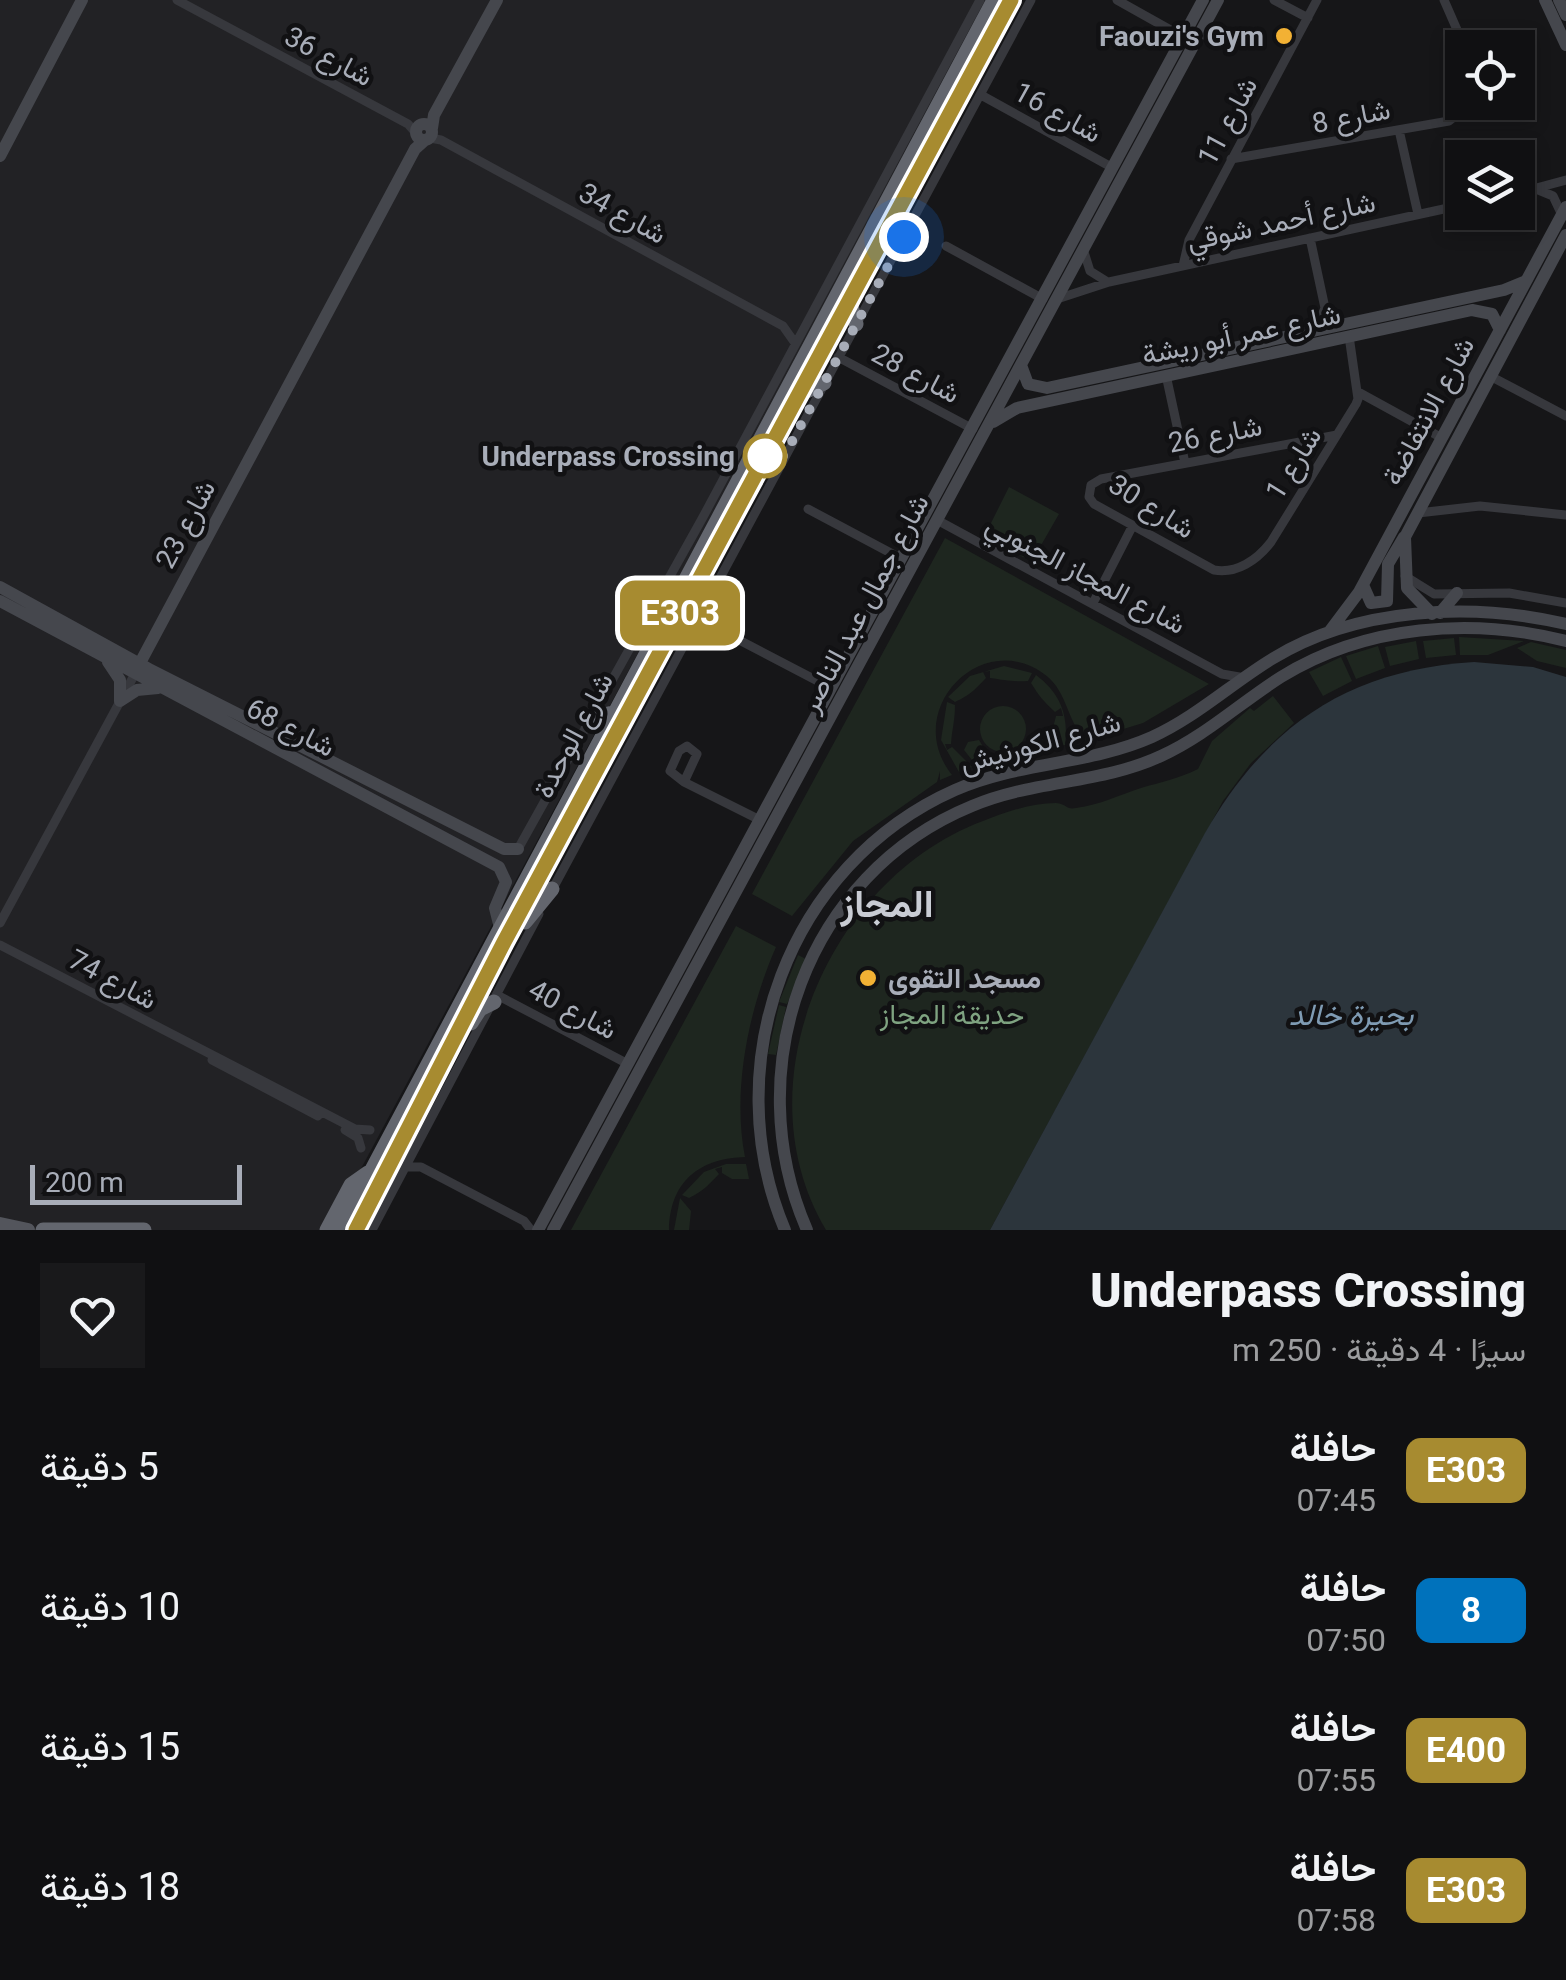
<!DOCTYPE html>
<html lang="ar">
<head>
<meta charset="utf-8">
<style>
	:root { --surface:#101012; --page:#19191b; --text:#f1f3f6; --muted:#9c9d9f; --line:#303032 }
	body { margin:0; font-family:Roboto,Vazirmatn,sans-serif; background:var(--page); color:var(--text); direction:rtl; height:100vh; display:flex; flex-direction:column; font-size:38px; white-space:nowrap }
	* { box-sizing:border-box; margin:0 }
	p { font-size:32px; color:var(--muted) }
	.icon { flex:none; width:55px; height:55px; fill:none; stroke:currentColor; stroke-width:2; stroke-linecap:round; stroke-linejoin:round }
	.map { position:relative; height:1230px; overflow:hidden; direction:ltr }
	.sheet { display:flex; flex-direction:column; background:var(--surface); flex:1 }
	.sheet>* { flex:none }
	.badge { padding:0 20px; border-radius:15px; font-size:35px; line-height:65px }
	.buttons { position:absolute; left:1445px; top:30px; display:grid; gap:20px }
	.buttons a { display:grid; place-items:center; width:90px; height:90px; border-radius:0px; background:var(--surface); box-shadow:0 5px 15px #0003,0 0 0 2px var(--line); font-size:50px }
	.scale { position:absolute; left:30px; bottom:25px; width:212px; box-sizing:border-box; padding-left:10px; border:5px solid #a8adb8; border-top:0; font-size:28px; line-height:35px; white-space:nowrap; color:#a8adb8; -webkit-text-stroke:8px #111113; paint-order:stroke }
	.you { position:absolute; width:50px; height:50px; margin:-25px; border:8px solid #fff; border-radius:50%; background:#1a73e8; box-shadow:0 0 0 15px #1a73e833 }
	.map>.badge { position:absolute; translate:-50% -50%; box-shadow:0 0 0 5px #fff }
	.round { display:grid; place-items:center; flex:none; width:105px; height:105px; border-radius:0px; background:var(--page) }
	.summary { display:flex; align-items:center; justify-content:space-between; height:170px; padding:0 40px }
	h1 { font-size:48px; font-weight:800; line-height:75px }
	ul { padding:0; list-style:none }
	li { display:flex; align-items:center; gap:30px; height:140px; padding:0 40px }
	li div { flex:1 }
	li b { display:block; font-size:38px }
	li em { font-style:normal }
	li .badge { min-width:110px; font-weight:700; text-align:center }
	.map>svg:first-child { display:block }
	.built { fill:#222225 }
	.green { fill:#1e261f }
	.water { fill:#2c353c }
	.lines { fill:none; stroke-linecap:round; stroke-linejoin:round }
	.street { stroke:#37383d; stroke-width:9 }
	.secondary { stroke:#45474d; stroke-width:12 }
	.primary { stroke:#53555c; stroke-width:14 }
	.highway { stroke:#63666e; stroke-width:15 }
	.line-casing { stroke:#fff; stroke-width:22 }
	.line { stroke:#a78b30; stroke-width:15 }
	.walk { stroke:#a8adb8; stroke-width:10; stroke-dasharray:0 18 }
	.poi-dot { fill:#f2b134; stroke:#111113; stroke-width:4 }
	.stop-dot { fill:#fff; stroke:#a78b30; stroke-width:5 }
	.labels { text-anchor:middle; stroke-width:9; stroke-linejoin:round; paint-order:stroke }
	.poi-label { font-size:28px; font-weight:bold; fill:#a8adb8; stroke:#111113; text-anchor:end }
	.street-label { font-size:28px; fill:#a8adb8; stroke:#111113 }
	.stop-label { font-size:28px; font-weight:bold; fill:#a8adb8; stroke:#111113; text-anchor:end }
	.park-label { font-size:28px; fill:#7fa381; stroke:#111113 }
	.water-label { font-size:30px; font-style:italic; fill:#7f9bb3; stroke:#111113 }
	.district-label { font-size:38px; font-weight:bold; fill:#c9ccd4; stroke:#111113 }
</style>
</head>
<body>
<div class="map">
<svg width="1566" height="1230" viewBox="0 0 1566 1230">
	<rect width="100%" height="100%" fill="#161618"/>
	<!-- built -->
	<path class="built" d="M0 0H989L328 1230H0Z"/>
	<!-- green -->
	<path class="green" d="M1009 487 1059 514 1032 561 983 539Z
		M945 538 1209 684 1143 723 1071 745 1073 727 1079 732C1067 714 1065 692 1048 677 984 624 900 710 952 775L940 780V771L937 782 853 841 792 916 752 894Z
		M1459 637 1524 641 1488 655H1460Z
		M1454 638 1456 655 1426 658 1423 641Z
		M1416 641 1419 659 1390 666 1385 647Z
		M1531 642 1566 650V668L1537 661 1517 648Z
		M1378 646 1385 668 1356 679 1346 656Z
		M1341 657 1352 681 1323 696 1309 672Z
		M1004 666 1032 673 1028 681C1013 682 1004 680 990 678V671L983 672 986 678C974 690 972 694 955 702L948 697 970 676Z
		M1036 675C1060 693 1069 715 1065 745L1048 748 1056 716H1063L1061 708 1055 712C1042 699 1042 700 1031 683Z
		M1273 696 1294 723 1251 763 1223 801 990 1230H826C739 1084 830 878 983 821 1005 812 1032 803 1056 803 1067 804 1066 810 1076 808 1100 805 1119 795 1141 788 1161 782 1178 779 1198 769L1212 741 1250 708 1254 711Z
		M947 702 955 705C955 721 952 729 951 744H945L947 750 952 747 972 767 959 772 941 740Z
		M980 729a23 23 0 1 1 46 0a23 23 0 1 1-46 0Z
		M979 740 985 750 1001 758 976 765 964 750 968 742Z
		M736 926 776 947C748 1011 732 1091 745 1157 706 1158 670 1176 669 1230H571Z
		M798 955 806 959 787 1004 779 1002Z
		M779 1005 786 1007 776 1055 768 1054Z
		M726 1164H746L749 1179H732L722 1173V1167L715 1169 719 1174C707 1186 705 1190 689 1198L682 1195 704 1172Z
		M680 1198 691 1211 689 1230H674Z"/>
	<!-- water -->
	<path class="water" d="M1474 662 1533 667 1566 677V1230H990L1205 833C1267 725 1348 670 1474 662Z"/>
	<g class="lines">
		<!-- street -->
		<path class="street" d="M177 0 408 124 416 133
			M1117 0 1183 37
			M1274 0 1308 18
			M1444 0 1465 48
			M981 95 1113 168
			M1399 130 1418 214
			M430 138 441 140 783 326 795 343
			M1231 159 1449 121 1472 102
			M1536 189 1553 196 1562 215
			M1518 193 1566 180
			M1310 238 1325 308 1316 330
			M946 246 1043 299
			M1084 252 1090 271 1106 281
			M1183 266 1189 240 1317 0
			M1057 299 1109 282 1462 205
			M838 357 973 429
			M1166 375 1185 463
			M1490 376 1566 416
			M1360 393 1442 438
			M1337 435 1101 479 1091 485 1089 497 1094 504 1214 570C1237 574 1257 560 1271 542L1356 404 1358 399 1349 336
			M808 509 902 559
			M1418 513 1480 506 1566 515
			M937 520 1222 674 1245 678
			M1405 576 1434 594 1509 593 1566 603
			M1093 603 1133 525
			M697 618 831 688
			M684 782 670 771 679 751 687 746 697 754 684 782 760 820
			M518 849 703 517 980 0
			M551 892 1031 0
			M0 923 137 670
			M0 945 355 1129 370 1130
			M497 995 628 1064
			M212 1060 318 1116
			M345 1130 358 1138 361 1148
			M404 1167H421L524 1221 531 1230
			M372 1230 539 914"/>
		<!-- secondary -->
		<path class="secondary" d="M1545 0 1566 45
			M1559 0 1566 15
			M416 132a8 8 0 1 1 16 0a8 8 0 1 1-16 0Z
			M432 128 434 115 497 0
			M0 156 82 0
			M1021 365 1028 384 1047 388 1504 290 1526 281
			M993 422 1017 408 1472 310 1492 314 1500 330
			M1363 585 1371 603 1387 601 1388 564 1404 537
			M0 587 149 669 504 849H518
			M0 601 499 867 506 882 495 908 500 928
			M1440 613 1457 593
			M1432 614 1407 588 1405 537 1566 235
			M1329 632 1359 592 1566 207
			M108 662 120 680V701
			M140 663 415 149 425 140
			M120 701 137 690 158 688
			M538 1230 1203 0
			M553 1230 1218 0
			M785 1230C715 1065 788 864 955 790 1018 762 1089 765 1152 737 1196 717 1231 684 1272 659 1356 607 1472 602 1566 624
			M807 1230C737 1069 806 874 972 806 1033 780 1101 784 1161 756 1205 736 1240 703 1281 677 1365 625 1472 617 1566 641"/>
		<!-- primary -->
		<path class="primary" d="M0 1224 28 1230"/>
		<!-- highway -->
		<path class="highway" d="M849 299 856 324
			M800 394 824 383
			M593 717 613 713
			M525 922 552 889
			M471 1023 480 1009 494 1002
			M43 1230H144
			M327 1230 351 1185 368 1173
			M340 1230 994 0
			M356 1230 504 942 1011 0"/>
	</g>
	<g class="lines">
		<defs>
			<path id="line" d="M356 1230 504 942 1011 0"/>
		</defs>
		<!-- line casing -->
		<use href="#line" class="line-casing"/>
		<!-- line -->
		<use href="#line" class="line"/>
		<!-- walk -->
		<path class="walk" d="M765 456H784L904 237"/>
	</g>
	<!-- markers -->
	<g class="poi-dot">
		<circle cx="1284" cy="36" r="10"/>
		<circle cx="868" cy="978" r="10"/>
	</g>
	<circle class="stop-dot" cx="765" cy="456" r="20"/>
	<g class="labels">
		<!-- poi labels -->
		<g class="poi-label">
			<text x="1264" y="46">Faouzi's Gym</text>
			<text x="888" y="988" text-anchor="start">مسجد التقوى</text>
		</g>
		<!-- street labels -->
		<g class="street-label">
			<text transform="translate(329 56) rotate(28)" y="10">شارع 36</text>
			<text transform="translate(1058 112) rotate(29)" y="10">شارع 16</text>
			<text transform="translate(1351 116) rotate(-11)" y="10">شارع 8</text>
			<text transform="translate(1227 121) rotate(-62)" y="10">شارع 11</text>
			<text transform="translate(623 213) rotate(29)" y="10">شارع 34</text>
			<text transform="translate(1281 221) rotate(-12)" y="10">شارع أحمد شوقي</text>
			<text transform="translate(1241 334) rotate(-12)" y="10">شارع عمر أبو ريشة</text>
			<text transform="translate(916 373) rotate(28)" y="10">شارع 28</text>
			<text transform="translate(1428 411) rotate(-62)" y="10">شارع الانتفاضة</text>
			<text transform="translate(1215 434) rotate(-11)" y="10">شارع 26</text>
			<text transform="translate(1293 463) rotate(-58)" y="10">شارع 1</text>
			<text transform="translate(1152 506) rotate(32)" y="10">شارع 30</text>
			<text transform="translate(185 524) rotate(-62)" y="10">شارع 23</text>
			<text transform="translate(1086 574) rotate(28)" y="10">شارع المجاز الجنوبي</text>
			<text transform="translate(864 603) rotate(-62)" y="10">شارع جمال عبد الناصر</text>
			<text transform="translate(291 727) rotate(27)" y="10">شارع 68</text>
			<text transform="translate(573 735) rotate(-62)" y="10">شارع الوحدة</text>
			<text transform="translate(1040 742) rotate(-15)" y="10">شارع الكورنيش</text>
			<text transform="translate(113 979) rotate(28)" y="10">شارع 74</text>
			<text transform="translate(573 1009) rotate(28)" y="10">شارع 40</text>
		</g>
		<!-- stop labels -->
		<g class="stop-label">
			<text x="735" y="466">Underpass Crossing</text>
		</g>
		<!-- park labels -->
		<g class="park-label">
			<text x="952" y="1024">حديقة المجاز</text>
		</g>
		<!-- water labels -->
		<g class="water-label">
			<text x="1351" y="1025">بحيرة خالد</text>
		</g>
		<!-- district labels -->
		<g class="district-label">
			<text x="887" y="917">المجاز</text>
		</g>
	</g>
</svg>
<div class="buttons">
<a><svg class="icon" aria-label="locate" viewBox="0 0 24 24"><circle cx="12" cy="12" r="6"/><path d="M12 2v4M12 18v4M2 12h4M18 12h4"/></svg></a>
<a><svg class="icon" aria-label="layers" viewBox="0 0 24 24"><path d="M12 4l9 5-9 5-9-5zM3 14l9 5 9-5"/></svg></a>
</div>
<div class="scale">200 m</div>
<div class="you" style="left:904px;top:237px"></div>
<b class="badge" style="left:680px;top:613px;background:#a78b30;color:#fff">E303</b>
</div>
<section class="sheet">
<div class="summary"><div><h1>Underpass Crossing</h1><p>سيرًا · 4 دقيقة · 250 m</p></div><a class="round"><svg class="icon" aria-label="heart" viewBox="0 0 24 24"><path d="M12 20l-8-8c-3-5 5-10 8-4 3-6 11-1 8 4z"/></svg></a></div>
<ul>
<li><span class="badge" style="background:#a78b30;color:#fff">E303</span><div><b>حافلة</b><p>07:45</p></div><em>5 دقيقة</em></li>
<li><span class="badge" style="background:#0072bc;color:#fff">8</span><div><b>حافلة</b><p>07:50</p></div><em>10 دقيقة</em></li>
<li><span class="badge" style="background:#a78b30;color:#fff">E400</span><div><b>حافلة</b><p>07:55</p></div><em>15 دقيقة</em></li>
<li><span class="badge" style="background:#a78b30;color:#fff">E303</span><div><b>حافلة</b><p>07:58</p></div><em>18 دقيقة</em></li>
</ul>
</section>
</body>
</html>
